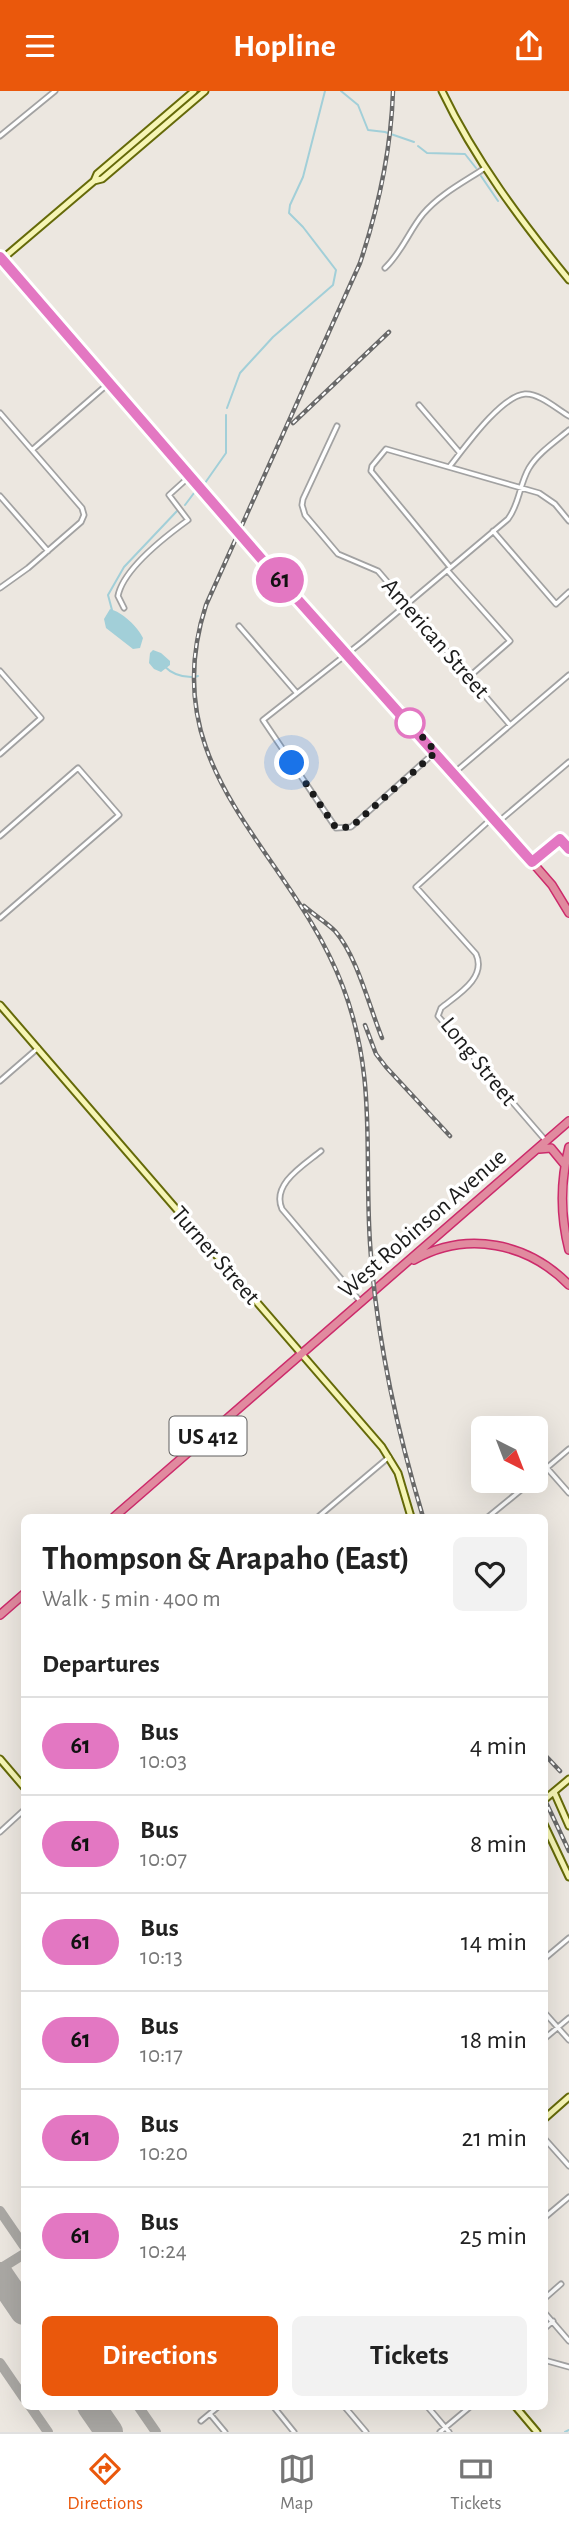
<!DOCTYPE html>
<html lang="en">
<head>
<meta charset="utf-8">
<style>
	:root { --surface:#fff; --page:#f2f2f2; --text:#222; --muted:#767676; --line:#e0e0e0; --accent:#ea580c }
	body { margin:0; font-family:"Alegreya Sans",sans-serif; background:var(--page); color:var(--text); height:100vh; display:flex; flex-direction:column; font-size:26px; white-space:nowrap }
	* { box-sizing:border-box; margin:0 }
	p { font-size:23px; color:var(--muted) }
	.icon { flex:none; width:38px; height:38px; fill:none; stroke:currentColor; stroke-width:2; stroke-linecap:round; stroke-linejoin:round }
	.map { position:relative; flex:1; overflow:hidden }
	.panel { position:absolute; left:21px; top:1423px; width:527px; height:896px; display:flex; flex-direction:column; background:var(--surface); border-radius:10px; box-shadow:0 7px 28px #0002 }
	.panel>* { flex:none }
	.badge { padding:0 14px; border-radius:23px; font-size:24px; line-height:46px }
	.needle { width:46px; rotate:138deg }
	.controls { position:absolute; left:471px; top:1325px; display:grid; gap:14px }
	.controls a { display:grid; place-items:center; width:77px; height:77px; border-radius:10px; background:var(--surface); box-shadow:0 7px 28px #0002; font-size:35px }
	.you { position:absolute; width:35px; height:35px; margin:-18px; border:5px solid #fff; border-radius:50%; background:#1a73e8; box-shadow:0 0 0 10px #1a73e833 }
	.map>.badge { position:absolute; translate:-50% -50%; box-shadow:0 0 0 4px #fff }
	h2 { padding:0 21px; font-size:26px; line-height:63px }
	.round { display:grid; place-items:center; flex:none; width:74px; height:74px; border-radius:10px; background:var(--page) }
	.summary { display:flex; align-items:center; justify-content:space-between; height:119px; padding:0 21px }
	h1 { font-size:33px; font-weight:700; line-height:52px }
	.button { display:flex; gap:14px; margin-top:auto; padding:14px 21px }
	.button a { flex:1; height:80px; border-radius:10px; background:var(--accent); color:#fff; font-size:28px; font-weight:700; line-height:80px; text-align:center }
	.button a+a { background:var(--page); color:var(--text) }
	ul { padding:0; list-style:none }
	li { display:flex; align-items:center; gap:21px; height:98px; padding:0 21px; border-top:2px solid var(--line) }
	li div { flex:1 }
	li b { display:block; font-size:26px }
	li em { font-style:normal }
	li .badge { min-width:77px; font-weight:700; text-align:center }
	header { display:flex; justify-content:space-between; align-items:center; height:91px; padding:0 21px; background:var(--accent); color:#fff; font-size:32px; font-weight:700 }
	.menu { display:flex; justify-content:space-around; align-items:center; height:98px; border-top:2px solid var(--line); background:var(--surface); font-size:19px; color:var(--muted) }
	.menu a { display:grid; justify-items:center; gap:4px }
	.menu .active { color:var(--accent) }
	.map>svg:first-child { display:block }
	.water { fill:#a2cfd8 }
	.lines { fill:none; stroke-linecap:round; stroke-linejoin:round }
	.stream { stroke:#a2cfd8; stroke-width:2 }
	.taxiway { stroke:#aaa8a4; stroke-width:10 }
	.runway { stroke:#aaa8a4; stroke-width:28 }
	.street-casing { stroke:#a2a2a2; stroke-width:7 }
	.secondary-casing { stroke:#656a09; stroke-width:9 }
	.highway-casing { stroke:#cc2b6b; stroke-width:10 }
	.street { stroke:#fff; stroke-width:3.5 }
	.secondary { stroke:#f6f5b5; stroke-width:5 }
	.highway { stroke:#e18a9f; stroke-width:7 }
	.rail-casing { stroke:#696969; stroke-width:4.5 }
	.rail { stroke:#fff; stroke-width:2; stroke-dasharray:5; stroke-linecap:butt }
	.line-casing { stroke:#fff; stroke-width:16 }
	.line { stroke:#e377c2; stroke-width:10 }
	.walk { stroke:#1b1b1b; stroke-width:7; stroke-dasharray:0 12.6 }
	.stop-dot { fill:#fff; stroke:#e377c2; stroke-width:3.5 }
	.labels { text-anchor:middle; stroke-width:7; stroke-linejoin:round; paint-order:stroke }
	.shield { fill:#fff; stroke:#5f5f5f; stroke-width:2 }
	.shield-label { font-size:23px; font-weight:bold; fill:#1b1b1b }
	.street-label { font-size:24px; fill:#1b1b1b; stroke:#fff }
</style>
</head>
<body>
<header><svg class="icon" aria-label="menu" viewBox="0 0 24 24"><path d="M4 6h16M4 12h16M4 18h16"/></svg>Hopline<svg class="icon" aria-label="share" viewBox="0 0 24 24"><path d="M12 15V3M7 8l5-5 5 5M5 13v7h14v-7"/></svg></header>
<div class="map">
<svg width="569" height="2341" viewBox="0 0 569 2341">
	<rect width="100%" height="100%" fill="#ece7e0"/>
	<!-- water -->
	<path class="water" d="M110 518C122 521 138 536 143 547L140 557 133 558 106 537 104 528Z
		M153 559 161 562 170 570V574L161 581 154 578 149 572 150 562Z"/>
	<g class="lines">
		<!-- stream -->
		<path class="stream" d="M341 0 358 14 368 39 385 41 414 51
			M418 55 427 62 465 63 476 77
			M481 85 498 110
			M227 317 240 282 273 246 333 194 336 179 303 136 289 122 290 114 303 86 325 0
			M205 392 226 362V324
			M185 414 194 402
			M112 519 108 504 124 476 177 420
			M164 575C172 583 180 586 191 586
			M195 586 198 585
			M565 2341 569 2339"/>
		<!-- taxiway -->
		<path class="taxiway" d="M0 2120 24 2155
			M0 2178 24 2163
			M0 2272 24 2307
			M30 2315 48 2341
			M138 2315 156 2341"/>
		<!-- runway -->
		<path class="runway" d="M0 2185 24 2220
			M91 2315 109 2341"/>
		<defs>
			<path id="street" d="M0 45 55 0
				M385 177C402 161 409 140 423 123 440 103 464 91 485 77
				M419 314 460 362
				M0 322 82 417 84 424 81 431 28 477 0 497
				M337 335 303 408 302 414 305 424 338 463 378 480 510 634
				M32 359 109 292
				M450 375C465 356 501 305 525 303 539 302 557 318 569 325
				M0 405 48 460
				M493 440 556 513 569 501
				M450 476 371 380 372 375 386 358 539 402 555 413 569 430
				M447 479 510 550 470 585
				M124 517 118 505C123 478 166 445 188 429L169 404 190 385
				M239 535 296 601
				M0 580 41 627 0 663
				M434 662 351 736 336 737 263 629 362 551 508 428C520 412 519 394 529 377 538 362 556 350 569 339
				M454 682 569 584
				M491 728 416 796 476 863C487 887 457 904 441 917L438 925 546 1050
				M497 732 569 671
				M0 745 78 677 119 724 0 827
				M0 990 38 957
				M321 1060C304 1074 271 1093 282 1118L360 1210
				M547 1377 569 1402
				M536 1386 569 1358
				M318 1426 389 1366
				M488 1426 532 1390
				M0 1741 24 1719
				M544 1868 569 1847
				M544 1921 569 1949
				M544 1948 569 1927
				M544 2047 569 2075
				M544 2127 569 2106
				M544 2208 561 2193
				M544 2221 569 2250
				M544 2238 553 2230
				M544 2269 569 2276
				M273 2315 294 2341
				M344 2315 366 2341
				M427 2315 449 2341
				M210 2323 225 2341
				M201 2330 219 2315
				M440 2341 471 2315"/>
			<path id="secondary" d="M442 0C475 69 521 130 569 189
				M94 90 97 83 194 0
				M0 170 94 90 102 88 205 0
				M0 914 382 1356 398 1382 411 1426
				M0 1668 24 1696
				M554 1701 569 1735
				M544 1709 569 1688
				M544 1733 569 1786
				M544 2028 569 2006
				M515 2315 537 2341"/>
			<path id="highway" d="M0 166 265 472 532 771 552 794 569 822
				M569 1056C560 1091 560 1124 569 1159
				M539 1058 551 1057 565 1074
				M414 1169C467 1139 528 1152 569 1194
				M114 1426 569 1030
				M0 1524 24 1503"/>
		</defs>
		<!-- street casing -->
		<use href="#street" class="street-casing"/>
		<!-- secondary casing -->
		<use href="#secondary" class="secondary-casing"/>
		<!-- highway casing -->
		<use href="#highway" class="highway-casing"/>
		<!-- street -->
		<use href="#street" class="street"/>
		<!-- secondary -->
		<use href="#secondary" class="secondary"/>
		<!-- highway -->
		<use href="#highway" class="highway"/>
		<defs>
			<path id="rail" d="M393 0C391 60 379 115 360 172L206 514C152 681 291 758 343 896 377 986 364 1060 370 1152 376 1246 396 1336 423 1426
				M293 332 389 241
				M304 815C314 824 326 831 335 840 357 865 369 915 382 947
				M365 934 376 963 386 976 450 1045
				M544 1663 560 1680
				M544 1707 569 1760"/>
		</defs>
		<!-- rail casing -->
		<use href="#rail" class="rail-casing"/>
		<!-- rail -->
		<use href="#rail" class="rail"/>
	</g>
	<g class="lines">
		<defs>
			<path id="line" d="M0 166 265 472 532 771 560 748 569 758"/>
		</defs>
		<!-- line casing -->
		<use href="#line" class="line-casing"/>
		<!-- line -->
		<use href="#line" class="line"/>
		<!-- walk -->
		<path class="walk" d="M292 672 336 737 351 736 436 661 410 632"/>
	</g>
	<!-- markers -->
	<circle class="stop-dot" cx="410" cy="632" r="14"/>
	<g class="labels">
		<!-- shield labels -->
		<rect class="shield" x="169.5" y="1325.5" width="77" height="39" rx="5"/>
		<g class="shield-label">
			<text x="208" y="1353">US 412</text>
		</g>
		<!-- street labels -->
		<g class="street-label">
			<text transform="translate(436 547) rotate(49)" y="8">American Street</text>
			<text transform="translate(479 970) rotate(51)" y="8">Long Street</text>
			<text transform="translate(422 1132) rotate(-41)" y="8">West Robinson Avenue</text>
			<text transform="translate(216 1164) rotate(49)" y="8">Turner Street</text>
		</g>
	</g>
</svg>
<div class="controls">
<a><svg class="needle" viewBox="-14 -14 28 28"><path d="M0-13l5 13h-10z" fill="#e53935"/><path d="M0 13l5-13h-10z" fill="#767676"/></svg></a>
</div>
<div class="you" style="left:292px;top:672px"></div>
<b class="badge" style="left:280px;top:489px;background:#e377c2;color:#111">61</b>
<section class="panel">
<div class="summary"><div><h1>Thompson &amp; Arapaho (East)</h1><p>Walk · 5 min · 400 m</p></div><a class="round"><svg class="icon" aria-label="heart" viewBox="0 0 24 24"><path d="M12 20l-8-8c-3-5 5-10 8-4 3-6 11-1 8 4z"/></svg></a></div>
<h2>Departures</h2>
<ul>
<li><span class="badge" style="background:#e377c2;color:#111">61</span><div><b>Bus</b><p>10:03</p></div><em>4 min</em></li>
<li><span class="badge" style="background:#e377c2;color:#111">61</span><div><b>Bus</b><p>10:07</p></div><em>8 min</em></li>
<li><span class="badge" style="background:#e377c2;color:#111">61</span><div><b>Bus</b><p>10:13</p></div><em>14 min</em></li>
<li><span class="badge" style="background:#e377c2;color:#111">61</span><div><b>Bus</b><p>10:17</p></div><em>18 min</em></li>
<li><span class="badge" style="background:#e377c2;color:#111">61</span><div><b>Bus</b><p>10:20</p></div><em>21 min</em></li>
<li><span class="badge" style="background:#e377c2;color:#111">61</span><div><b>Bus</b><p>10:24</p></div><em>25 min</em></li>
</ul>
<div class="button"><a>Directions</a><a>Tickets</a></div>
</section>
</div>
<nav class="menu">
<a class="active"><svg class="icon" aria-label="directions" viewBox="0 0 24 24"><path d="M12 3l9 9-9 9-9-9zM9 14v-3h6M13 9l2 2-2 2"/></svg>Directions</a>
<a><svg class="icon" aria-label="map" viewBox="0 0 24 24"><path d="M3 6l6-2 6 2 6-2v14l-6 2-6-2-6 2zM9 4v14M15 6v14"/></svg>Map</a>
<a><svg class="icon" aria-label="tickets" viewBox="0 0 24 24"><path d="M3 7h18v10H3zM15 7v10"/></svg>Tickets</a>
</nav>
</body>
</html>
